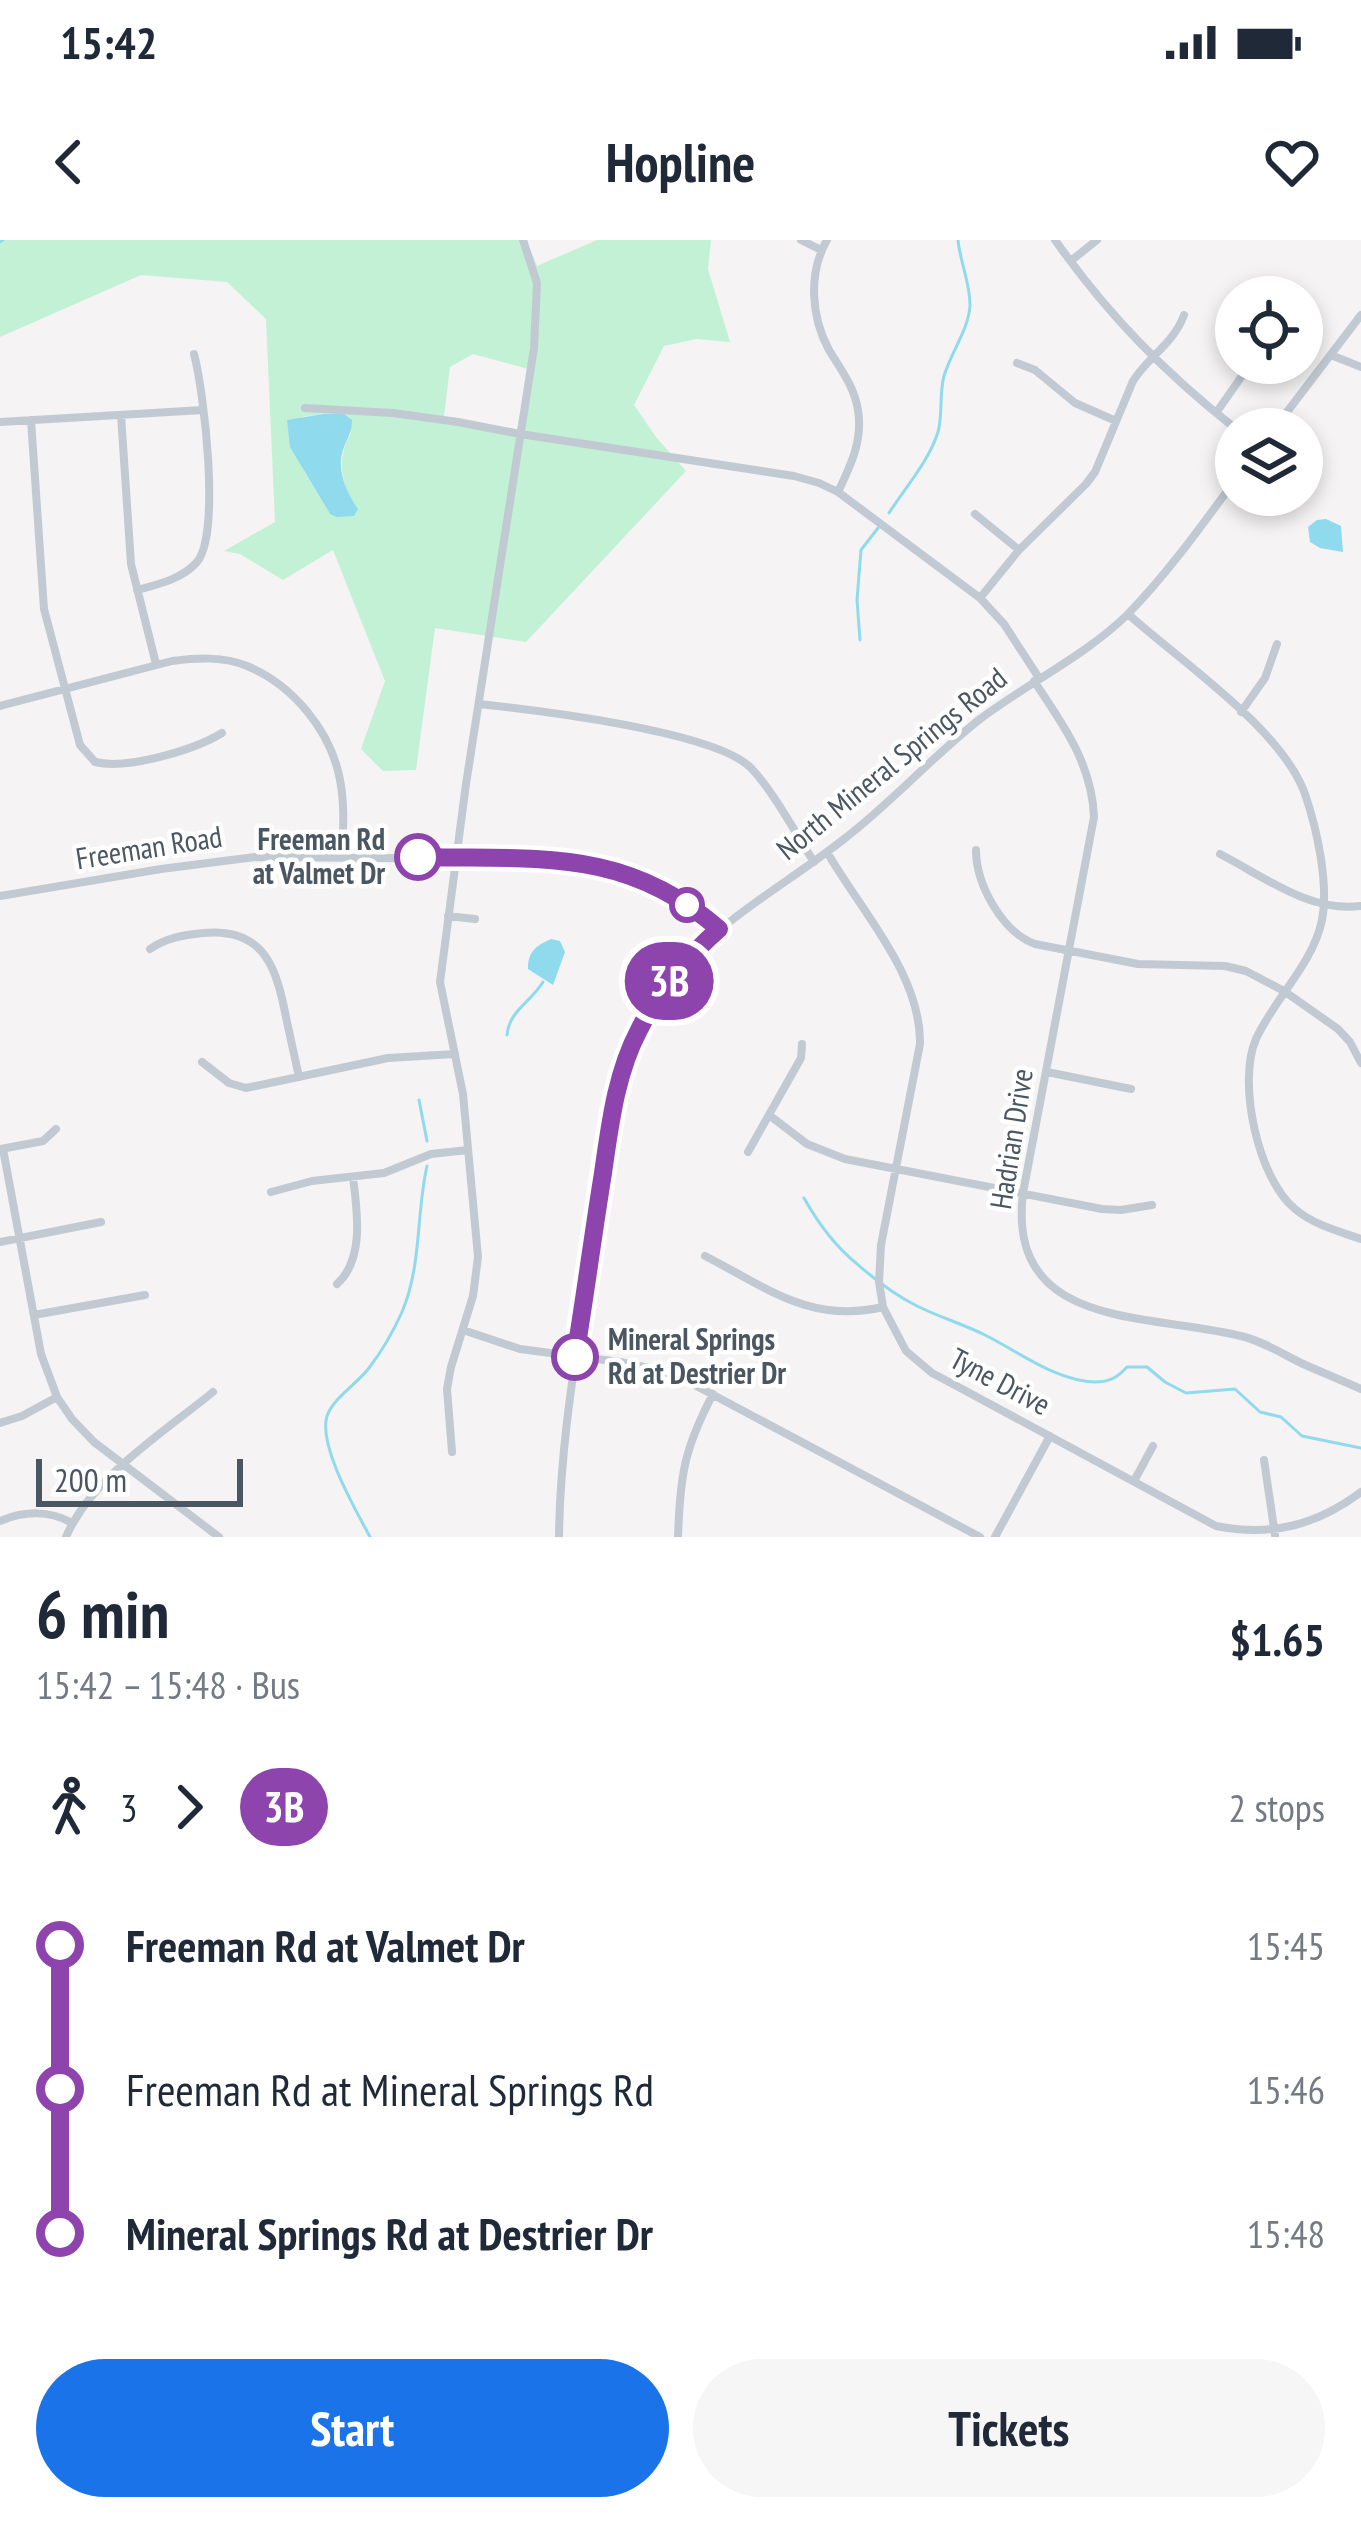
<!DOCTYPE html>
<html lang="en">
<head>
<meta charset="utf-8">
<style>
	:root { --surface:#fff; --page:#f6f6f7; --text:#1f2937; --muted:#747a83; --accent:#1a73e8 }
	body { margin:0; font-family:"PT Sans Narrow",sans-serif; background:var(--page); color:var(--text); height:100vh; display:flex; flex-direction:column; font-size:45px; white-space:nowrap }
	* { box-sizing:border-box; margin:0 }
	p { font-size:39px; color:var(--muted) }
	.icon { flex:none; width:66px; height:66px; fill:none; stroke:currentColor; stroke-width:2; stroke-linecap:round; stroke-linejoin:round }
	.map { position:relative; height:1297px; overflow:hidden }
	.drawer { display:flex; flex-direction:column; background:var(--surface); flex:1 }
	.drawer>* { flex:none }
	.badge { padding:0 24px; border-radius:39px; font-size:42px; line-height:78px }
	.buttons { position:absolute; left:1215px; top:36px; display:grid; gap:24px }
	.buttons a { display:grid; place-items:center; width:108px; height:108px; border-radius:50%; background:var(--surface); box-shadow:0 6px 18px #0003; font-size:60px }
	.scale { position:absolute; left:36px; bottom:30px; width:207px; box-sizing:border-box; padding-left:12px; border:6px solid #4a5661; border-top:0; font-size:33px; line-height:42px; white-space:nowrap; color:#4a5661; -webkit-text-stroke:9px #fff; paint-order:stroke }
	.map>.badge { position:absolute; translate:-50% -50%; box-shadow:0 0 0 6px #fff }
	.legs { display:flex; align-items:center; gap:18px; height:132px; padding:0 36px; font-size:39px }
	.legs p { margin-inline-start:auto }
	.overview { display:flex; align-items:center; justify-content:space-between; height:204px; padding:0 36px }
	h1 { font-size:66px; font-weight:700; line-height:90px }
	.action { display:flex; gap:24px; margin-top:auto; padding:24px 36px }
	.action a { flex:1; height:138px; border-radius:72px; background:var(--accent); color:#fff; font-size:48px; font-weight:700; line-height:138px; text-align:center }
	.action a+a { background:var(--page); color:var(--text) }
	ul { padding:0 36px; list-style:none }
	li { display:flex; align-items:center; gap:42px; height:144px; font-size:45px }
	li i { display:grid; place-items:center; width:18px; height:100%; margin:0 15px; background:currentColor }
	li i::after { content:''; width:30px; height:30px; margin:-15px; border:9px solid; border-radius:50%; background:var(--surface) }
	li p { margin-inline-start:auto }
	li:first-child i { background:linear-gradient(#0000 50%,currentColor 0) }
	li:last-child i { background:linear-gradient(currentColor 50%,#0000 0) }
	.status { display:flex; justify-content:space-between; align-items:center; height:84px; padding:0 60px; background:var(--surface); direction:ltr }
	.status svg { height:33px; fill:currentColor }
	header { display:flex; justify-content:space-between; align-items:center; height:156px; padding:0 36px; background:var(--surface); font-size:54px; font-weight:700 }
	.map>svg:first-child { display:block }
	.green { fill:#c3f1d5; fill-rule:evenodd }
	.water { fill:#90daee }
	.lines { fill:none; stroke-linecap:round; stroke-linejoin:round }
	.stream { stroke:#90daee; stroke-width:3 }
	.minor { stroke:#c1cad2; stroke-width:8 }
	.line-1-casing { stroke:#fff; stroke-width:27 }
	.line-1 { stroke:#8e44ad; stroke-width:18 }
	.stop-1-dot { fill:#fff; stroke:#8e44ad; stroke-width:6 }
	.labels { text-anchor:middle; stroke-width:9; stroke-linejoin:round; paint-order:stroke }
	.street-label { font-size:30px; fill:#4a5661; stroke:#fff }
	.stop-label { font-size:30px; font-weight:bold; fill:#4a5661; stroke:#fff; text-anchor:end }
</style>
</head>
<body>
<div class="status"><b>15:42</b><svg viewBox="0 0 49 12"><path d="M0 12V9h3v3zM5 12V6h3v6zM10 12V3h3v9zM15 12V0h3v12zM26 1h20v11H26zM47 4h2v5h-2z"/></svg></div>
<header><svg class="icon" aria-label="back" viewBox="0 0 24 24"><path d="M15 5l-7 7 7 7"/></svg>Hopline<svg class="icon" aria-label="heart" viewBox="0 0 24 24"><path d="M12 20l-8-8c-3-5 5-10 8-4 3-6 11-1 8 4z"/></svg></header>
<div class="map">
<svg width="1361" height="1297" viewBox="0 0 1361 1297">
	<rect width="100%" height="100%" fill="#f5f3f3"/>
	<!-- green -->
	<path class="green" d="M0 0H526L537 26 597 0H711L708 29 730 102 696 99 664 106 634 165 656 197 686 231 526 402 435 388 416 530 383 531 361 509 385 441 333 310 283 340 240 314 224 311 275 282 266 79 227 42 141 35 0 97ZM473 114 528 129 519 190 444 177 450 127ZM323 174H344L351 193C335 221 341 244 358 269L330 274 304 231 301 177Z"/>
	<!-- water -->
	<path class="water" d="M323 174H344L352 180C352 193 347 198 343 210 336 231 347 252 358 269L354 276 337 277 330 274 290 207 287 180Z
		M1326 279 1341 286 1343 312 1320 308 1310 302 1308 287 1317 280Z
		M551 699 560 701 565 712 553 745 528 729C528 711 536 706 551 699Z"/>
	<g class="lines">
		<!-- stream -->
		<path class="stream" d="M0 2 3 0
			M889 273C905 248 929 221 938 192 943 174 939 154 944 136 951 112 969 89 970 65 970 42 960 22 958 0
			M860 400 857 360 861 310 878 288
			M507 795C509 771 530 763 543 742
			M419 860 427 901
			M804 958C818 983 834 1005 856 1023 874 1039 895 1055 917 1066 939 1077 963 1084 985 1095 1019 1112 1056 1141 1095 1142 1110 1142 1118 1137 1127 1127H1147L1165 1142 1186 1153 1235 1149 1260 1172 1281 1177 1302 1196 1361 1208
			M370 1297C356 1270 318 1206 327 1176 333 1158 358 1143 369 1128 382 1111 394 1090 402 1072 422 1025 416 974 427 926"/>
		<!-- minor -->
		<path class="minor" d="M801 0 821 10
			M827 0C808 33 811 77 829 110 841 130 854 146 858 170 863 200 851 225 838 252
			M1055 0C1108 75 1165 133 1236 189
			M1072 20 1097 0
			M1331 115 1361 127
			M1017 123 1035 130 1075 163 1116 181
			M305 168 393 173 458 182 520 194 794 236 819 243 838 252 980 358 1004 384 1039 438
			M1216 173 1244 133
			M121 175 131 324 156 424
			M31 180 44 369 80 505 95 522C127 530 194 510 222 493
			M0 182 203 170
			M1274 189 1361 75
			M975 274 1019 310
			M137 350C159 344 182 339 197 322 221 293 204 152 194 114
			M980 358 1019 310 1086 244 1095 232 1133 141C1148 117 1174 103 1184 75
			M1128 374C1180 421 1282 489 1305 554 1317 589 1329 644 1322 680 1313 724 1274 759 1256 799 1237 842 1258 939 1295 969 1314 985 1338 991 1361 999
			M1034 441C1063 484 1092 524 1094 577L1023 953C1006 1091 1151 1073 1241 1096 1262 1101 1281 1113 1301 1123 1321 1132 1341 1140 1361 1149
			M479 464C535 470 715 491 751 528 773 551 796 594 814 622
			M0 466 172 421C197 418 223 416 247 426 293 445 331 491 340 540 345 565 343 590 342 616
			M1241 472 1265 438 1277 404
			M976 610C976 644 1002 692 1035 704L1138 724 1225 726 1246 731 1284 751 1338 789 1350 802 1361 823
			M827 612C861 671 921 734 920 804L881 1005 879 1042 883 1067 906 1111 932 1133 964 1150 1216 1286C1272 1297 1317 1285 1361 1252
			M1220 614C1263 636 1310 673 1361 666
			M0 656 161 629 255 617 524 619 603 626 632 634 663 650 719 689
			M448 676 475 679
			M150 709C166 698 183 695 203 693 267 687 277 731 287 782 291 800 295 819 299 837
			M202 822 229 843 246 848 388 818 455 814
			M1047 832 1131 849
			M769 875 807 904 845 919 1102 969 1121 970 1152 965
			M1 909 43 901 56 889
			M3 909 41 1114 57 1157 72 1179 94 1202 219 1297
			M748 912 801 818 802 804
			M271 952 312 941 384 933 431 914 468 910
			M0 1002 101 982
			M705 1016C766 1047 810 1084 883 1067
			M337 1044C365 1019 357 970 353 937
			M34 1075 145 1055
			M463 1090 520 1109 620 1122 649 1128 689 1142 980 1297
			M0 1183 22 1176 57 1157
			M452 1212 447 1149 451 1127 473 1056 478 1017 463 854 440 742 466 544 534 108 537 43 523 0
			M1264 1220 1275 1295
			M1134 1241 1153 1206
			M0 1281C24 1271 50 1270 72 1283
			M66 1297C91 1238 164 1192 213 1152
			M559 1297C560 1205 576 1117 589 1027 602 940 606 840 653 764 699 689 777 652 844 599 892 562 933 516 980 479 1028 443 1085 416 1128 374 1168 333 1202 285 1236 239
			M678 1297C680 1236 684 1209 713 1154
			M995 1297 1050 1196"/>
	</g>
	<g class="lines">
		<defs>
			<path id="line-1" d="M418 617C535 620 624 606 719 689 686 718 659 750 639 790 616 833 610 885 603 933 593 995 585 1056 575 1117"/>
		</defs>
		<!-- line-1 casing -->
		<use href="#line-1" class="line-1-casing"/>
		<!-- line-1 -->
		<use href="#line-1" class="line-1"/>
	</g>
	<!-- markers -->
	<g class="stop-1-dot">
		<circle cx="418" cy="617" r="21"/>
		<circle cx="687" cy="665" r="15"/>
		<circle cx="575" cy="1117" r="21"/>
	</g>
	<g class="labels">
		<!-- street labels -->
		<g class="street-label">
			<text transform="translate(892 524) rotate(-39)" y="10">North Mineral Springs Road</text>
			<text transform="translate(149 608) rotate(-9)" y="10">Freeman Road</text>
			<text transform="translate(1012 899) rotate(-81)" y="10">Hadrian Drive</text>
			<text transform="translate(1000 1142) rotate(28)" y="10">Tyne Drive</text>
		</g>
		<!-- stop labels -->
		<g class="stop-label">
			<text x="385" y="610">Freeman Rd<tspan x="385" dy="34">at Valmet Dr</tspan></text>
			<text x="608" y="1110" text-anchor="start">Mineral Springs<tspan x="608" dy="34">Rd at Destrier Dr</tspan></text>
		</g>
	</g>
</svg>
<div class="buttons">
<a><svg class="icon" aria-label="locate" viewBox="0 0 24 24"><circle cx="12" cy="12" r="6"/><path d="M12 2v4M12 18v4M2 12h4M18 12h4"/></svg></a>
<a><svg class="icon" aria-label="layers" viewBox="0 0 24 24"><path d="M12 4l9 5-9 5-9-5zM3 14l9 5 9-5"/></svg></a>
</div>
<div class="scale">200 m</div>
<b class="badge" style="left:669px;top:741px;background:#8e44ad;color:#fff">3B</b>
</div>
<section class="drawer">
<div class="overview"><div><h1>6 min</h1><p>15:42 – 15:48 · Bus</p></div><b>$1.65</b></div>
<div class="legs"><svg class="icon" aria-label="walk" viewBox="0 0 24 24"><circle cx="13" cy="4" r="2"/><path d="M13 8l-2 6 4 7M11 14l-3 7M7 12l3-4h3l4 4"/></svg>3<svg class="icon" aria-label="forward" viewBox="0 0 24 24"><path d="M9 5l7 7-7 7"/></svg><b class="badge" style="background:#8e44ad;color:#fff">3B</b><p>2 stops</p></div>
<ul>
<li><i style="color:#8e44ad"></i><b>Freeman Rd at Valmet Dr</b><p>15:45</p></li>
<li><i style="color:#8e44ad"></i><span>Freeman Rd at Mineral Springs Rd</span><p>15:46</p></li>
<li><i style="color:#8e44ad"></i><b>Mineral Springs Rd at Destrier Dr</b><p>15:48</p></li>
</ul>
<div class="action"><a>Start</a><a>Tickets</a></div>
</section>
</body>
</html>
